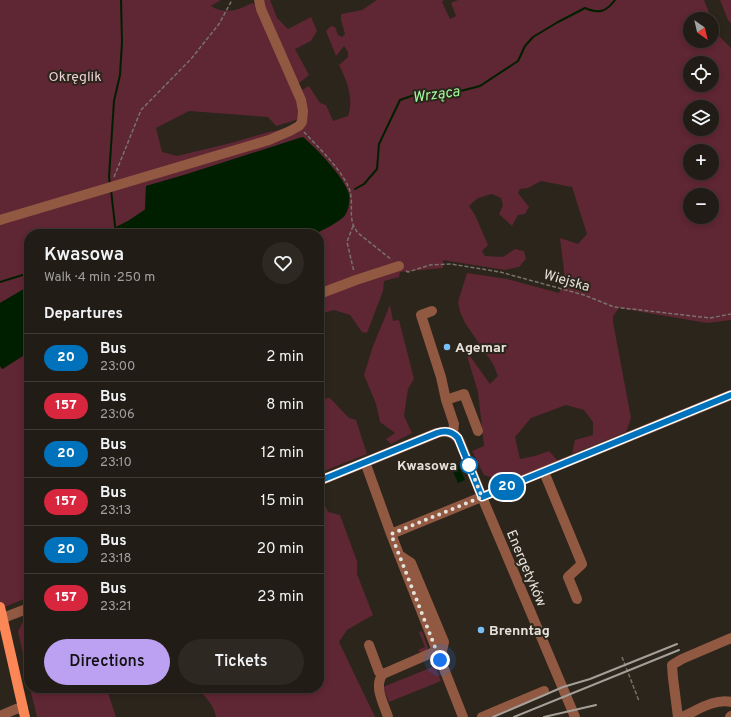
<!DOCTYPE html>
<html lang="en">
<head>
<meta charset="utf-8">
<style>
	:root { --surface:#211c15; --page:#2d2922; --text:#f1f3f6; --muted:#a2a1a0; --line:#3e3a34; --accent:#bca0f2 }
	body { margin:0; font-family:Overpass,sans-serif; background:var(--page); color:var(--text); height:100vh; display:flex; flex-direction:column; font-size:15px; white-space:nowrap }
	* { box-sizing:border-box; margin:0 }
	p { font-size:13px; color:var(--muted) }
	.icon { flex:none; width:22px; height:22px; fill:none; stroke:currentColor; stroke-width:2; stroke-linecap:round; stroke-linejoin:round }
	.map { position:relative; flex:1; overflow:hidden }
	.panel { position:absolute; left:24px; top:229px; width:300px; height:464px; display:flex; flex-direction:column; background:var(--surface); border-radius:16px; box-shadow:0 2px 6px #0003,0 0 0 1px var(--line) }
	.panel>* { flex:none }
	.badge { padding:0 8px; border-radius:13px; font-size:14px; line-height:26px }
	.needle { width:26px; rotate:146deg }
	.buttons { position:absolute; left:683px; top:12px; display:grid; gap:8px }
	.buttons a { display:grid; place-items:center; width:36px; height:36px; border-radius:50%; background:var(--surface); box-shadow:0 2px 6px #0003,0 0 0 1px var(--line); font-size:20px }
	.you { position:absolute; width:20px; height:20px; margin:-10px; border:3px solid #fff; border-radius:50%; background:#1a73e8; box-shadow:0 0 0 6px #1a73e833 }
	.map>.badge { position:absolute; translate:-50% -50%; box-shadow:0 0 0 2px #fff }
	h2 { padding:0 20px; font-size:15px; line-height:36px }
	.round { display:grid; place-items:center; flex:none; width:42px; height:42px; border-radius:21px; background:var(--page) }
	.summary { display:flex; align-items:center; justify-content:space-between; height:68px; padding:0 20px }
	h1 { font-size:19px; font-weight:600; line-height:30px }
	.button { display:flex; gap:8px; margin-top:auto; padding:8px 20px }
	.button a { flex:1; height:46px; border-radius:24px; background:var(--accent); color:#111; font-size:16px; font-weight:600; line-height:46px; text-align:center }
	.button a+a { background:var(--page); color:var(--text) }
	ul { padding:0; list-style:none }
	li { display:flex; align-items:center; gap:12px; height:48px; padding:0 20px; border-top:1px solid var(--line) }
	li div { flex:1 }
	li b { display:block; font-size:15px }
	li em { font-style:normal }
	li .badge { min-width:44px; font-weight:700; text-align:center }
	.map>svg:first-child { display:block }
	.green { fill:#5f2633; fill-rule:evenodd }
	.water { fill:#001f00 }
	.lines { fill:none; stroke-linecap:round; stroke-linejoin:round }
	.stream { stroke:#001f00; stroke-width:2 }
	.path { stroke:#78726b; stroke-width:1.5; stroke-dasharray:4 2; stroke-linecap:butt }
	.minor { stroke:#915842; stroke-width:10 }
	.major { stroke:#fc8756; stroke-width:10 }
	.rail { stroke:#a49f98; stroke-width:2 }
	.line-casing { stroke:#fff; stroke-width:9 }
	.line { stroke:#0072bc; stroke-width:6 }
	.walk { stroke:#e5e1db; stroke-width:4; stroke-dasharray:0 7.2 }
	.poi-dot { fill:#79bff8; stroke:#2c251c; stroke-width:1.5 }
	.stop-dot { fill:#fff; stroke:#0072bc; stroke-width:2 }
	.labels { text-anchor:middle; stroke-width:4; stroke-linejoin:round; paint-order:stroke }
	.park-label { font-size:14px; fill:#edd2d6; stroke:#2c251c }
	.street-label { font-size:14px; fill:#e5e1db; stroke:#2c251c }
	.poi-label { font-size:14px; font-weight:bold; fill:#e5e1db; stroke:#2c251c; text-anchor:start }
	.stop-label { font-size:14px; font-weight:bold; fill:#e5e1db; stroke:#2c251c; text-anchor:end }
	.water-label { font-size:15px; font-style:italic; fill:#a0fa9c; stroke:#2c251c }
</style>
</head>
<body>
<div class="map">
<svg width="731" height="717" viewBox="0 0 731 717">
	<rect width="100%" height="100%" fill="#2c251c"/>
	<!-- green -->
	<path class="green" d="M0 0H221L211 6C225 15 239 10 252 3L255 4 295 94 309 86 320 103 326 105 333 121 348 116C354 98 347 81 339 65L348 57V52L344 46 336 56 326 31 331 26 335 27 338 35 342 37 345 34 341 20V14L362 10 377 0H444L442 2 450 19 456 16 451 3 458 0H704L718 35 731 48V320L707 323 619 308 613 316V322L631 418 626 432 572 454 575 440 593 435V422L584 410 566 405 531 418 515 437 520 459 535 456 549 451 558 461 506 482 484 475 472 451 484 446 478 392 465 349 490 384 498 376 493 364 465 323 460 312 458 302 467 273 507 279 559 293 565 279 560 238 578 244 587 234 572 187 541 181 528 188 520 189 518 193 529 207 525 214 518 215 512 226 499 214 503 205 501 198 492 194 478 198 469 206 475 215 488 245 482 251 485 256 503 257 515 249 524 251 526 259 519 267 505 270 443 260V268L400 272 399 277 384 281 383 291 367 333 362 332 350 315 334 310 319 314V234H314C321 231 341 221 345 215 349 209 350 201 348 194 343 176 317 149 302 137L184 175 146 186 145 209 128 221 102 234H29V286L0 303ZM690 19H712V41H690ZM690 63H712V85H690ZM690 107H712V129H690ZM189 111 268 117 276 126 299 119 289 128 269 132 227 144 177 156 162 152 156 128ZM690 151H712V173H690ZM690 195H712V217H690Z
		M262 0H270L277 18 288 29 311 17 317 31 311 41 295 49 309 75 298 84Z
		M720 0H731V23L728 20Z
		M390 305 393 321 399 320 414 379 408 389 404 416 412 433 391 444 386 439 395 433 380 422 376 404 364 375 373 346Z
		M29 352V597L0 609V366L3 369Z
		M319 397 320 399 330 398 349 418 356 420 367 454 319 473Z
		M319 493 328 512 340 515 357 561V574L373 615 347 630 339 642 375 717H216C213 704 206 696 195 688H319Z
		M29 619V682L18 631 23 622Z
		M422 631 428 648 427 650 422 654 418 650 425 647 419 632Z
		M435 666 441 681 389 702 383 687Z
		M30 688H119L108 693 116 717H37Z"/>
	<!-- water -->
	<path class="water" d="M303 137C317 149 344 177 349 194 350 201 349 209 345 215 341 221 322 231 314 234H102L128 221 145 210 146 186 184 175Z
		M29 286V352L2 369 0 366V303Z
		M457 462 465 480 458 483 450 465Z"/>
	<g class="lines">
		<!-- stream -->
		<path class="stream" d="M110 184 109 177 114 101 120 75 122 42 121 0
			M355 189 364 184 377 169 379 144 400 100 420 93 449 94 480 86 518 61 525 46 533 37 558 22 585 8C599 14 606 12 615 0
			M111 190 116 234
			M0 282 29 273"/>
		<!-- path -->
		<path class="path" d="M304 132C318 147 344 172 350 191 354 207 347 220 358 233L392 260
			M114 177 141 110 191 59 219 24 232 0
			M353 226 347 242 354 272
			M406 271 408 272 430 265 451 264 500 272 584 295 614 307 710 318 731 314
			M622 657 639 701"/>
		<!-- minor -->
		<path class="minor" d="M0 220 269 140 290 131 299 126 302 122 303 111 301 100 261 9 259 0
			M319 294 356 280 399 266
			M432 311 421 315 441 377 446 400 454 424 453 433
			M446 400 464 394 478 431
			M365 462 391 534 463 717
			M544 472 582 564 568 577 577 599
			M319 481 437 433C447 430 455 432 460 442L482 497 575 717
			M391 534 731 395
			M399 555 411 563 444 642 440 660
			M3 618 29 608
			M369 645 379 672 383 674
			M0 716 16 709 23 708
			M388 717C384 704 373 686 383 674L436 651
			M482 717 544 691
			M678 717 673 678 672 665 682 659 731 638
			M682 717C696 711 715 698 731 702
			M730 717 731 716"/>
		<!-- major -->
		<path class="major" d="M0 607 25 717"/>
		<!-- rail -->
		<path class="rail" d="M493 717 563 687 590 679 677 644
			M514 717 679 650
			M544 717 596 705"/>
	</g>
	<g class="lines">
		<defs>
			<path id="line" d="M319 481 437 433C445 430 452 431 458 438L482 497 731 395"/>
		</defs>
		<!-- line casing -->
		<use href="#line" class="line-casing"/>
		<!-- line -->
		<use href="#line" class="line"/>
		<!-- walk -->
		<path class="walk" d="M440 660 391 534 482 497 469 465"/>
	</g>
	<!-- markers -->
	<g class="poi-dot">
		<circle cx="447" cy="347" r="4"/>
		<circle cx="481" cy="630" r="4"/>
	</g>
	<circle class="stop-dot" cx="469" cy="465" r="8"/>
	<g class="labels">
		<!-- park labels -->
		<g class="park-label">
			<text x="75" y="81">Okręglik</text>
		</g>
		<!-- street labels -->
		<g class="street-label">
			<text transform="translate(567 280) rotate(16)" y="5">Wiejska</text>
			<text transform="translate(527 568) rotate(67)" y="5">Energetyków</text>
		</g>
		<!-- poi labels -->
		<g class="poi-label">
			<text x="455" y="352">Agemar</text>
			<text x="489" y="635">Brenntag</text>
		</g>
		<!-- stop labels -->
		<g class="stop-label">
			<text x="457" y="470">Kwasowa</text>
		</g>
		<!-- water labels -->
		<g class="water-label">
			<text transform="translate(436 94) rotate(-8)" y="5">Wrząca</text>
		</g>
	</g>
</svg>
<div class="buttons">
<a><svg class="needle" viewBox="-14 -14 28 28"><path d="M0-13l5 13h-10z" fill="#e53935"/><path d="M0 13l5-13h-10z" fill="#a2a1a0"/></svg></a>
<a><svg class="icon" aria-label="locate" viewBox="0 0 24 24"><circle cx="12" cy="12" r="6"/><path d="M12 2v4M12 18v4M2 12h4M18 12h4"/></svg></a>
<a><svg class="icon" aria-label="layers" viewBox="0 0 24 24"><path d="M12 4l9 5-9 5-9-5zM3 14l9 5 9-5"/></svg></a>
<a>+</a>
<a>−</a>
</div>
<div class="you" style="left:440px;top:660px"></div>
<b class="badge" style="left:507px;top:487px;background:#0072bc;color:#fff">20</b>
<section class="panel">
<div class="summary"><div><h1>Kwasowa</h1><p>Walk · 4 min · 250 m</p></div><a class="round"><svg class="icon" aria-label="heart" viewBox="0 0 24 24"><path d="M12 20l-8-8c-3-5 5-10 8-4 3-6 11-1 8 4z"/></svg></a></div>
<h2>Departures</h2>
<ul>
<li><span class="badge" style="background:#0072bc;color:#fff">20</span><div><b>Bus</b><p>23:00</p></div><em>2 min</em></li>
<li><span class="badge" style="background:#d7263d;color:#fff">157</span><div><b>Bus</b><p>23:06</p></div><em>8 min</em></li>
<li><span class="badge" style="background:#0072bc;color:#fff">20</span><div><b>Bus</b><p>23:10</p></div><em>12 min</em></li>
<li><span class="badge" style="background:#d7263d;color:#fff">157</span><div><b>Bus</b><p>23:13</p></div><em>15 min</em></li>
<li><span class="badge" style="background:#0072bc;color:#fff">20</span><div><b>Bus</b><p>23:18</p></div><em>20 min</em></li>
<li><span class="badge" style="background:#d7263d;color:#fff">157</span><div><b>Bus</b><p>23:21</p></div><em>23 min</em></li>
</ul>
<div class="button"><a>Directions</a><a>Tickets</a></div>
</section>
</div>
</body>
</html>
